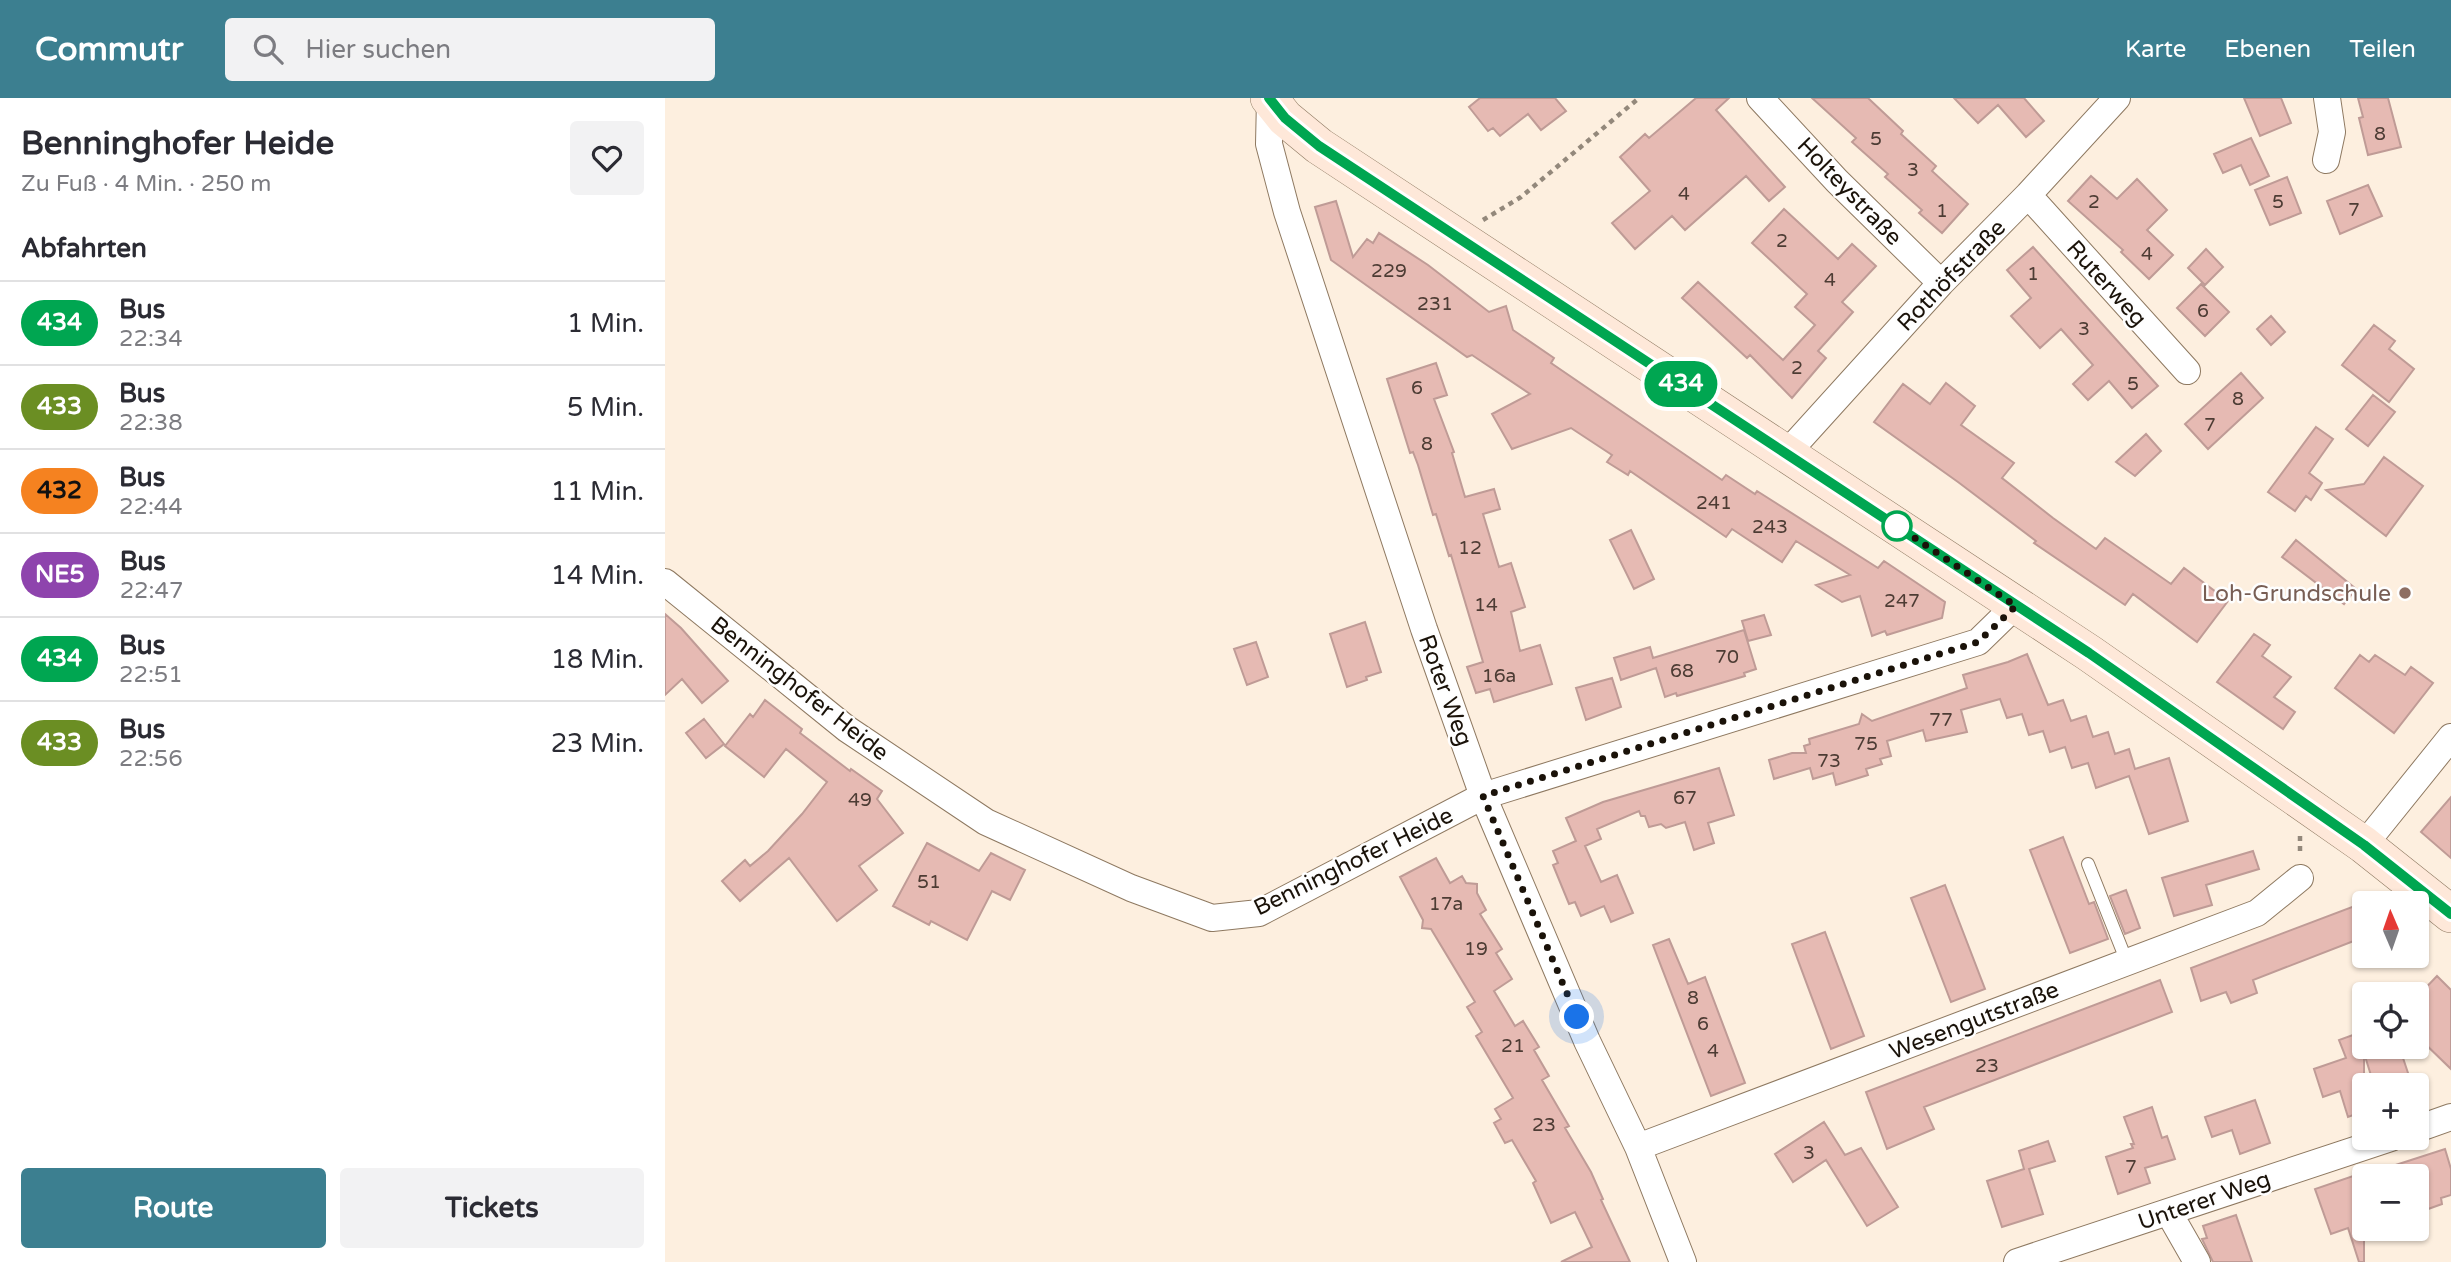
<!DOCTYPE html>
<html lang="de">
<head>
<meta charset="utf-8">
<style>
	:root { --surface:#fff; --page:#f2f2f3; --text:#2b2b33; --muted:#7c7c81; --line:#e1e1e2; --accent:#3c7f90 }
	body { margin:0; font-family:"Varela Round",sans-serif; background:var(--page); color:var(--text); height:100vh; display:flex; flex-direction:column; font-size:26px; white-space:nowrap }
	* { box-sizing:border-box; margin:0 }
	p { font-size:23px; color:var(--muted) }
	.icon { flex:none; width:38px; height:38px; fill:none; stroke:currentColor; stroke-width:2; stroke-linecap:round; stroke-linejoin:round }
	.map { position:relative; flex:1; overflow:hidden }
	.details { display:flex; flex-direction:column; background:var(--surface); width:665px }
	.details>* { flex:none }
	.badge { padding:0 14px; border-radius:23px; font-size:24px; line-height:46px }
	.needle { width:46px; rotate:358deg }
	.tools { position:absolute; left:1687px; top:793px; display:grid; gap:14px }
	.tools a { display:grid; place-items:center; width:77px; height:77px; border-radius:7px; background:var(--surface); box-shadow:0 2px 5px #0004; font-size:35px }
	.you { position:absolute; width:35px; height:35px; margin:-18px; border:5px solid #fff; border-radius:50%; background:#1a73e8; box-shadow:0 0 0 10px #1a73e833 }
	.map>.badge { position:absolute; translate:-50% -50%; box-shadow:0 0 0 4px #fff }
	h2 { padding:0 21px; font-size:26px; line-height:63px }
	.round { display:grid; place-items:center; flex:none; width:74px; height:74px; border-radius:7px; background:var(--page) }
	.head { display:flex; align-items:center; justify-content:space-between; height:119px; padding:0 21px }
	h1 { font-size:33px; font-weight:700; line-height:52px }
	.button { display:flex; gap:14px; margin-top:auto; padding:14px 21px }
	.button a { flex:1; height:80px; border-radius:7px; background:var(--accent); color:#fff; font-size:28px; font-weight:700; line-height:80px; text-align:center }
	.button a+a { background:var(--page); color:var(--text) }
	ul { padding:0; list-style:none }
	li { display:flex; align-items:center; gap:21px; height:84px; padding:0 21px; border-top:2px solid var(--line) }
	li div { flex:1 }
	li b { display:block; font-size:26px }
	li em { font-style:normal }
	li .badge { min-width:77px; font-weight:700; text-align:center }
	header { display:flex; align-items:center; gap:42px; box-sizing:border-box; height:98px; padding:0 35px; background:var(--accent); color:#fff }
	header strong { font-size:33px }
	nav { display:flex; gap:38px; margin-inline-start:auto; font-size:24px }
	.search { width:490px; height:63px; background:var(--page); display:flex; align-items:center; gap:18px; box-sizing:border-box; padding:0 24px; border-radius:7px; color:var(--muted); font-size:26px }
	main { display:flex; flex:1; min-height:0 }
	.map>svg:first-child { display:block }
	.building { fill:#e6bab3; stroke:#bf9b96; stroke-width:2 }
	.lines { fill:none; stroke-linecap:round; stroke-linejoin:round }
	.lane-casing { stroke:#8e7961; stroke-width:14 }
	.street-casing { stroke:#8e7961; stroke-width:28 }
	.secondary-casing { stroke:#8e7961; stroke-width:38 }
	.path { stroke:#93887b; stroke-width:4.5; stroke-dasharray:5 5; stroke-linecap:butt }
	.lane { stroke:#fff; stroke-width:12 }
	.street { stroke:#fff; stroke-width:26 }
	.secondary { stroke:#fee8d9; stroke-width:37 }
	.line-casing { stroke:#fff; stroke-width:16 }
	.line { stroke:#00a651; stroke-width:10 }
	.walk { stroke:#1a1209; stroke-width:7; stroke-dasharray:0 12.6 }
	.stop-dot { fill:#fff; stroke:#00a651; stroke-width:3.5 }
	.education-dot { fill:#8d6e63; stroke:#fefefe; stroke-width:2.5 }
	.labels { text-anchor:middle; stroke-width:5; stroke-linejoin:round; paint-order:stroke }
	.number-label { font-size:19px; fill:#4d3c34 }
	.street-label { font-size:23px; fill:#1a1209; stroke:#fefefe }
	.education-label { font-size:23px; fill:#785e54; stroke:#fefefe; text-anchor:end }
</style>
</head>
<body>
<header>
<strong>Commutr</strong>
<div class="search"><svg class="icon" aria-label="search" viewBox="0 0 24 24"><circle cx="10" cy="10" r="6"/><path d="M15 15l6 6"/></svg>Hier suchen</div>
<nav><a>Karte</a><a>Ebenen</a><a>Teilen</a></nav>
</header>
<main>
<section class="details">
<div class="head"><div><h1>Benninghofer Heide</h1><p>Zu Fuß · 4 Min. · 250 m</p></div><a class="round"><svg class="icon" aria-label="heart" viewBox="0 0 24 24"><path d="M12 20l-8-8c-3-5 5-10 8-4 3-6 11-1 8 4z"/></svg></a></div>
<h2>Abfahrten</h2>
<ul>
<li><span class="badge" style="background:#00a651;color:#fff">434</span><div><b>Bus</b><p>22:34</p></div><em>1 Min.</em></li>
<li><span class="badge" style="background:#6b8e23;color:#fff">433</span><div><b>Bus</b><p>22:38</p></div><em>5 Min.</em></li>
<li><span class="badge" style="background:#f58220;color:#111">432</span><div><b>Bus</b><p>22:44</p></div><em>11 Min.</em></li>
<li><span class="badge" style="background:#8e44ad;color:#fff">NE5</span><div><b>Bus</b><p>22:47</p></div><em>14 Min.</em></li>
<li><span class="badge" style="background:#00a651;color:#fff">434</span><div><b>Bus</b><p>22:51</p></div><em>18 Min.</em></li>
<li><span class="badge" style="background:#6b8e23;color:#fff">433</span><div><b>Bus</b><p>22:56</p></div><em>23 Min.</em></li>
</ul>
<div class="button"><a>Route</a><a>Tickets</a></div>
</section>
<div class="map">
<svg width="1786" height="1164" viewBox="0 0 1786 1164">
	<rect width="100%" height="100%" fill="#fdefdf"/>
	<!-- building -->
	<path class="building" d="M815 0H890L901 13 876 32 863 16 835 38 828 30 823 33 804 9Z
		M1031 0H1064L1051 12 1120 89 1104 103 1081 78 1020 132 1007 118 970 151 947 125 985 93 955 59 980 36 984 40Z
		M1147 0H1203L1238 33 1236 36 1271 68 1267 73 1303 106 1277 135 1254 115 1257 112 1220 79 1223 76 1187 44 1191 40Z
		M1289 0H1359L1379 23 1361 39 1333 7 1313 25Z
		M1579 0H1616L1626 25 1595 38Z
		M1693 0H1723L1736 49 1703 57 1694 20 1698 19Z
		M1586 40 1604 78 1585 87 1576 67 1558 75 1549 56Z
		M1426 78 1452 101 1472 81 1502 112 1482 132 1508 157 1484 181 1456 154 1458 152 1403 103Z
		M1622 79 1636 115 1605 127 1590 92Z
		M1703 87 1717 118 1675 136 1662 103Z
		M671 103 688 159 702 141 708 145 714 135 763 167 824 214 841 208 848 232 889 260 886 265 1057 382 1061 377 1090 396 1092 393 1213 470 1219 463 1280 504 1277 520 1222 537 1220 533 1207 538 1195 498 1177 504 1151 487 1185 477 1131 443 1117 464 1067 431 1061 439 965 373 963 377 942 364 947 357 906 330 847 351 827 316 865 296 807 257 802 259 666 162 650 109Z
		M1119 111 1173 161 1187 146 1211 168 1177 204 1188 214 1153 253 1161 260 1127 300 1085 257 1082 260 1017 200 1033 184 1118 262 1150 227 1130 209 1142 196 1087 145Z
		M1368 149 1493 288 1467 310 1444 283 1423 302 1408 286 1428 267 1396 231 1375 250 1346 218 1366 200 1342 172Z
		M1541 151 1558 169 1540 187 1523 170Z
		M1536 186 1564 214 1540 238 1512 210Z
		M1606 218 1620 234 1606 247 1592 231Z
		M1709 227 1730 243 1724 251 1749 271 1724 304 1677 267Z
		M771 265 782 297 769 301 789 354 787 355 800 399 829 391 835 411 818 416 834 469 846 465 860 509 846 514 855 553 875 547 887 586 829 604 825 591 811 595 802 569 818 564 786 457 784 458 771 416 768 417 753 367 748 354 745 355 722 281Z
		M1576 275 1598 300 1543 351 1520 326Z
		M1281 285 1310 308 1296 327 1349 365 1337 380 1388 420 1431 451 1440 440 1506 486 1519 470 1563 503 1532 544 1468 496 1460 507 1369 445 1371 443 1293 384 1209 324 1238 286 1265 306Z
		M1708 297 1730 314 1703 348 1681 331Z
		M1651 329 1668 341 1644 375 1657 385 1646 402 1641 398 1630 413 1603 394Z
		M1481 336 1496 353 1470 378 1451 364Z
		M1719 359 1758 388 1721 438 1661 392 1699 386Z
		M966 432 989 481 969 491 945 442Z
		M1631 442 1691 491 1679 506 1617 459Z
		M0 516 16 530 63 583 37 605 17 581 0 597Z
		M1099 517 1106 537 1083 543 1077 523Z
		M700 524 716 574 701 579 702 582 682 589 665 536Z
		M1079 532 1091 571 1079 575 1080 578 1012 598 1011 595 1000 599 991 570 956 582 949 560 985 549 988 560Z
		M1589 536 1605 547 1597 558 1626 579 1609 599 1630 614 1618 631 1552 584Z
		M591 544 603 579 582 587 569 551Z
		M1362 556 1383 607 1398 602 1406 623 1421 618 1428 639 1443 634 1450 656 1464 651 1470 671 1504 660 1523 723 1484 736 1464 678 1431 690 1423 665 1407 670 1400 649 1385 654 1378 633 1364 637 1357 616 1342 620 1335 601 1296 612 1302 634 1261 643 1258 632 1222 643 1226 658 1215 661 1217 666 1201 671 1203 677 1171 687 1168 675 1148 681 1145 670 1109 681 1104 662 1127 655H1141L1139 648 1145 646 1144 641 1194 626 1197 616 1207 623 1302 590 1298 577 1343 564Z
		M1695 557 1704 564 1710 557 1740 577 1746 569 1768 585 1729 635 1670 590Z
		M947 580 956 609 921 622 911 590Z
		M100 602 137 631 135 635 185 673 186 671 217 693 212 701 238 735 194 768 212 792 172 823 124 760 75 803 57 783 80 762 85 768 103 753 137 716 162 684 121 651 99 679 60 648 85 616 88 619Z
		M39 621 59 646 41 660 21 635Z
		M1054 670 1069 717 1043 725 1049 745 1029 752 1020 724 1001 730 996 726 984 729 980 718H976L974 713 932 731 936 741 920 748 936 784 952 777 968 815 946 824 939 808 916 818 910 804 904 806 888 767 893 765 888 753 911 743 901 720 938 704Z
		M1786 699V760L1756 734Z
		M1398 739 1424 806 1429 804 1443 841 1405 855 1365 752Z
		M262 745 314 773 326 755 360 772 345 802 327 793 302 842 266 823 264 827 228 808Z
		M1588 753 1594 771 1541 787 1547 807 1509 818 1497 780Z
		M771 760 785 785 797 778 801 785 812 786V795L821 812 815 816 837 851 831 855 847 881 829 893 850 928 858 923 874 949 869 952 884 978 877 982 904 1028 900 1030 926 1074 938 1101 936 1102 965 1164H896L927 1149 910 1114 886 1125 868 1085 871 1083 847 1042 840 1045 829 1025 836 1021 830 1011 848 1000 811 938 817 934 802 909 810 904 766 831 757 830 758 822 735 779Z
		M1280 787 1320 891 1286 904 1246 800Z
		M1461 792 1475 830 1460 836 1445 798Z
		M1695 806 1699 817V839L1588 882 1592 895 1566 905 1561 894 1536 903 1526 870Z
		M1160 834 1199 938 1166 951 1127 846Z
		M1004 841 1023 886 1040 879 1080 985 1046 998 988 847Z
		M1772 878 1786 892V971L1752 938V899Z
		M1495 882 1507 914 1259 1009 1269 1031 1222 1051 1201 994Z
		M1699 933V948H1734L1747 987H1709L1699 955V1013L1683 1019 1675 993 1658 999 1649 971 1681 960 1674 942Z
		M1590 1002 1605 1045 1575 1056 1567 1032 1547 1039 1540 1019Z
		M1487 1009 1497 1040 1502 1038 1510 1061 1480 1070 1485 1085 1453 1096 1441 1059 1468 1050 1466 1046H1469L1459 1019Z
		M1159 1024 1180 1057 1196 1050 1233 1109 1202 1128 1161 1062 1128 1084 1110 1056Z
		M1383 1043 1390 1063 1364 1071 1378 1116 1337 1129 1322 1083 1359 1071 1354 1053Z
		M1780 1051 1786 1071V1097L1776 1100 1777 1106 1752 1115V1078H1710L1709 1074Z
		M1694 1076 1699 1090V1164H1694L1683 1130 1666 1136 1650 1091Z
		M1571 1117 1587 1164H1548L1537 1141 1542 1140 1538 1128Z"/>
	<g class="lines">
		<defs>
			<path id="lane" d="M1423 766 1462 864"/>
			<path id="street" d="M1095 0 1172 83 1276 185
				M605 1 604 46 622 114 759 531 818 698 922 943 973 1049 1018 1164
				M1661 62 1667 34 1662 0
				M1363 97 1522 273
				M1122 355 1276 185 1363 97 1452 0
				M0 484 182 631 321 724 466 790 547 820 594 815 818 698 1313 544 1351 507
				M1699 747 1786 639
				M1752 1031 1786 1019
				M973 1049 1592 815 1635 780
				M1504 1115 1532 1164
				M1352 1164 1726 1040"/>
			<path id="secondary" d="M604 0 620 20 654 48 1424 555 1699 747 1786 816"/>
		</defs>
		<!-- lane casing -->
		<use href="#lane" class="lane-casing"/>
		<!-- street casing -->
		<use href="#street" class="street-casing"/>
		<!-- secondary casing -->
		<use href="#secondary" class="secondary-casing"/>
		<!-- path -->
		<path class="path" d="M818 122 856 99 974 0
			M1635 738V757"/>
		<!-- lane -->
		<use href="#lane" class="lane"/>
		<!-- street -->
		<use href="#street" class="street"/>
		<!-- secondary -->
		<use href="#secondary" class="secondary"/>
	</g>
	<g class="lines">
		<defs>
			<path id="line" d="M604 0 620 20 654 48 1424 555 1699 747 1786 816"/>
		</defs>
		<!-- line casing -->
		<use href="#line" class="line-casing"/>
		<!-- line -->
		<use href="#line" class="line"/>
		<!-- walk -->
		<path class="walk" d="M912 919 818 698 1313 544 1351 508 1232 428"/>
	</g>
	<!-- markers -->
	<circle class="stop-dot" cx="1232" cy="428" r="14"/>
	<circle class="education-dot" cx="1740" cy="495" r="7"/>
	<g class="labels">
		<!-- number labels -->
		<g class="number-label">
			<text x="1715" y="42">8</text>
			<text x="1211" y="47">5</text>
			<text x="1248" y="78">3</text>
			<text x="1019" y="102">4</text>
			<text x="1429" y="110">2</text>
			<text x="1613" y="110">5</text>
			<text x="1689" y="118">7</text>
			<text x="1277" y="119">1</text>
			<text x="1117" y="149">2</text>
			<text x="1482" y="162">4</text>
			<text x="724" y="179">229</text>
			<text x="1368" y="182">1</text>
			<text x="1165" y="188">4</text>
			<text x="770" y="212">231</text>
			<text x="1538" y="219">6</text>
			<text x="1419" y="237">3</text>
			<text x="1132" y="276">2</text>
			<text x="1468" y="292">5</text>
			<text x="752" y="296">6</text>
			<text x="1573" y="307">8</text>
			<text x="1545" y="333">7</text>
			<text x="762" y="352">8</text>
			<text x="1049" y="411">241</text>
			<text x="1105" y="435">243</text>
			<text x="805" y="456">12</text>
			<text x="1237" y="509">247</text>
			<text x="821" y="513">14</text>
			<text x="1062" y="565">70</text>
			<text x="1017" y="579">68</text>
			<text x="834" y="584">16a</text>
			<text x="1276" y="628">77</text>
			<text x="1201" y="652">75</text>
			<text x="1164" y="669">73</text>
			<text x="1020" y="706">67</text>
			<text x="195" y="708">49</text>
			<text x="264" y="790">51</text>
			<text x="781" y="812">17a</text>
			<text x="811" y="857">19</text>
			<text x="1028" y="906">8</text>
			<text x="1038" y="932">6</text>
			<text x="848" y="954">21</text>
			<text x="1048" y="959">4</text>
			<text x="1322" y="974">23</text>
			<text x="879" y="1033">23</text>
			<text x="1144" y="1061">3</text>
			<text x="1466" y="1075">7</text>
		</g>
		<!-- street labels -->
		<g class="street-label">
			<text transform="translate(1185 93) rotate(46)" y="8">Holteystraße</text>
			<text transform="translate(1286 177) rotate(-46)" y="8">Rothöfstraße</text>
			<text transform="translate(1442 185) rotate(48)" y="8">Ruterweg</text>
			<text transform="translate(135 590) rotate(38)" y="8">Benninghofer Heide</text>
			<text transform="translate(781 592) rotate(70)" y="8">Roter Weg</text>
			<text transform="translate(688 763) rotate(-26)" y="8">Benninghofer Heide</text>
			<text transform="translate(1309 922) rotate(-21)" y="8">Wesengutstraße</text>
			<text transform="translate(1539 1102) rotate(-19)" y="8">Unterer Weg</text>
		</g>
		<!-- education labels -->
		<g class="education-label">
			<text x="1726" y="503">Loh-Grundschule</text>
		</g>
	</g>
</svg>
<div class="tools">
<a><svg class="needle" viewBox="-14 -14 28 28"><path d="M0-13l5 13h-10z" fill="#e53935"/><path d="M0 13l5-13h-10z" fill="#7c7c81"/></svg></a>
<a><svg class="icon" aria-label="locate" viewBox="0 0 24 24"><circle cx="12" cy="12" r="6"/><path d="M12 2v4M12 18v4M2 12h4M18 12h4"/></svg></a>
<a>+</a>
<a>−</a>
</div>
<div class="you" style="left:912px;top:919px"></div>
<b class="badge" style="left:1016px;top:286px;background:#00a651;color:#fff">434</b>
</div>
</main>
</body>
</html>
